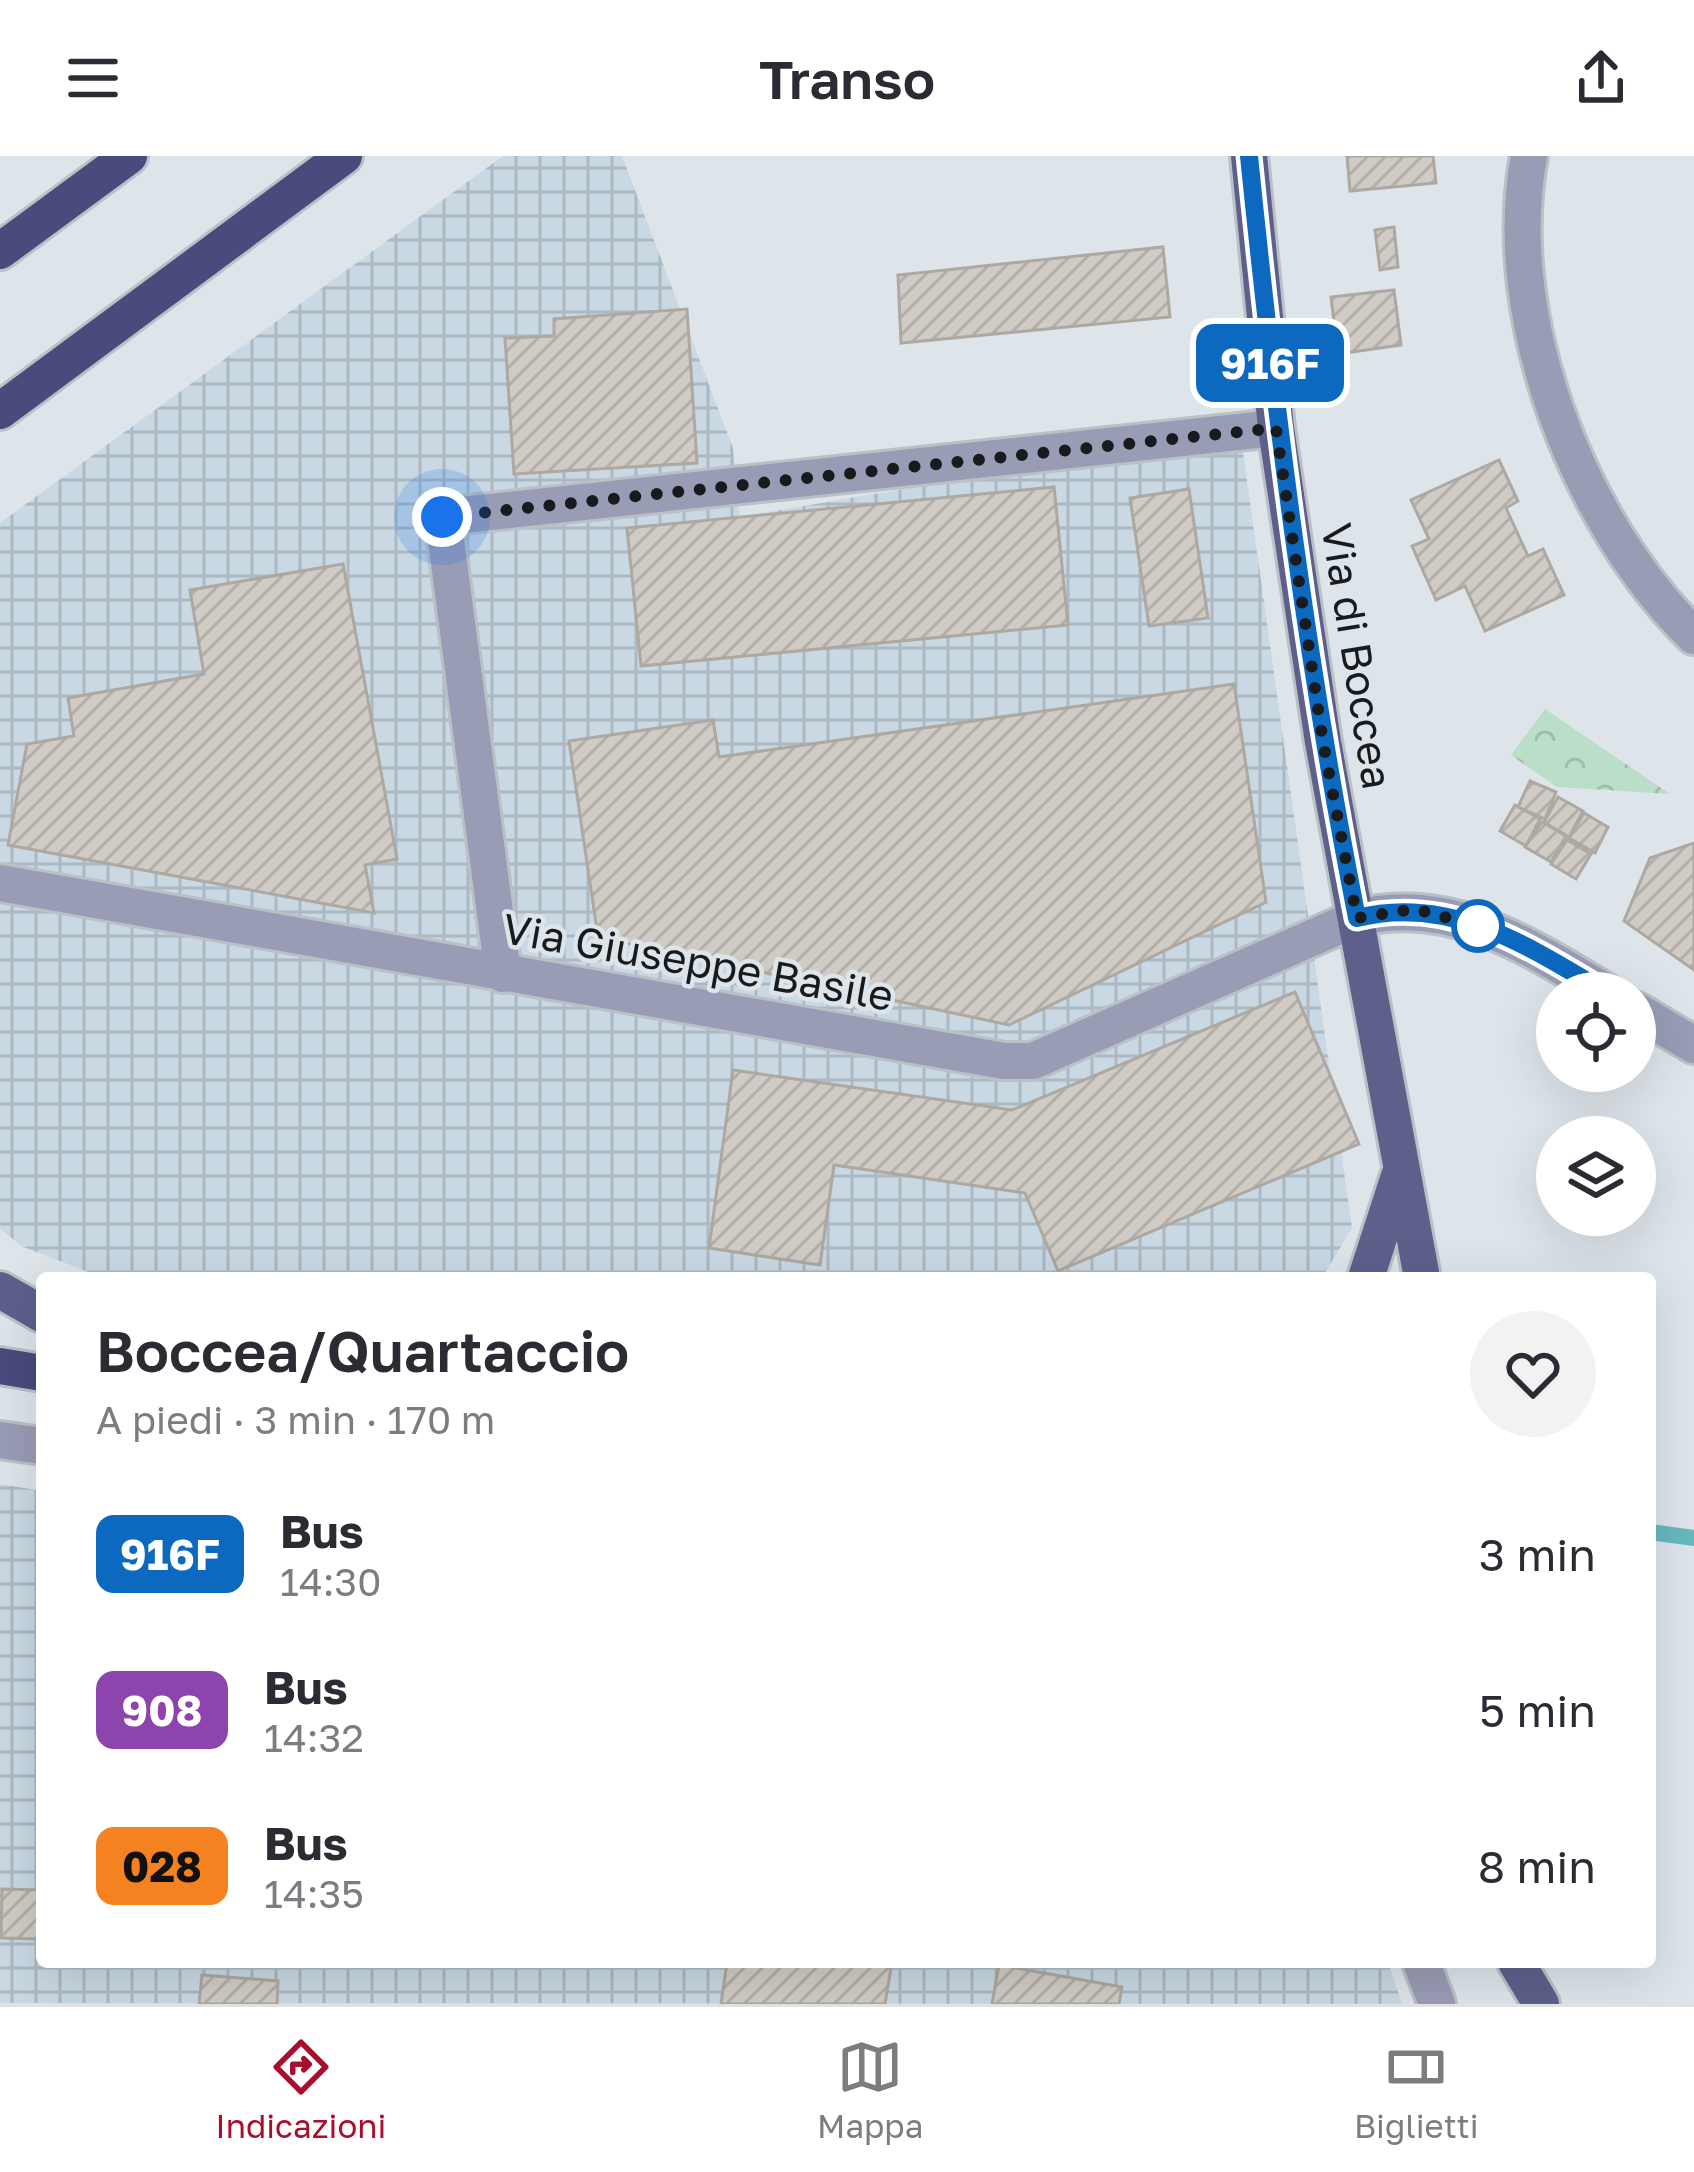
<!DOCTYPE html>
<html lang="it">
<head>
<meta charset="utf-8">
<style>
	:root { --surface:#fff; --page:#f2f2f3; --text:#2b2b33; --muted:#7c7c81; --line:#e1e1e2; --accent:#a70f2c }
	body { margin:0; font-family:"Golos Text",sans-serif; background:var(--page); color:var(--text); height:100vh; display:flex; flex-direction:column; font-size:45px; white-space:nowrap }
	* { box-sizing:border-box; margin:0 }
	p { font-size:39px; color:var(--muted) }
	.icon { flex:none; width:66px; height:66px; fill:none; stroke:currentColor; stroke-width:2; stroke-linecap:round; stroke-linejoin:round }
	.map { position:relative; flex:1; overflow:hidden }
	.details { position:absolute; left:36px; top:1116px; width:1620px; height:696px; display:flex; flex-direction:column; background:var(--surface); border-radius:12px; box-shadow:0 12px 48px #0002 }
	.details>* { flex:none }
	.badge { padding:0 24px; border-radius:18px; font-size:42px; line-height:78px }
	.controls { position:absolute; left:1536px; top:816px; display:grid; gap:24px }
	.controls a { display:grid; place-items:center; width:120px; height:120px; border-radius:50%; background:var(--surface); box-shadow:0 12px 48px #0002; font-size:60px }
	.you { position:absolute; width:60px; height:60px; margin:-30px; border:9px solid #fff; border-radius:50%; background:#1a73e8; box-shadow:0 0 0 18px #1a73e833 }
	.map>.badge { position:absolute; translate:-50% -50%; box-shadow:0 0 0 6px #fff }
	.round { display:grid; place-items:center; flex:none; width:126px; height:126px; border-radius:63px; background:var(--page) }
	.headline { display:flex; align-items:center; justify-content:space-between; height:204px; padding:0 60px }
	h1 { font-size:57px; font-weight:600; line-height:90px }
	ul { padding:0; list-style:none }
	li { display:flex; align-items:center; gap:36px; height:156px; padding:0 60px }
	li div { flex:1 }
	li b { display:block; font-size:45px }
	li em { font-style:normal }
	li .badge { min-width:132px; font-weight:700; text-align:center }
	header { display:flex; justify-content:space-between; align-items:center; height:156px; padding:0 60px; background:var(--surface); font-size:54px; font-weight:600 }
	.menu { display:flex; justify-content:space-around; align-items:center; height:168px; border-top:3px solid var(--line); background:var(--surface); font-size:33px; color:var(--muted) }
	.menu a { display:grid; justify-items:center; gap:6px }
	.menu .active { color:var(--accent) }
	.map>svg:first-child { display:block }
	.industrial { fill:url(#industrial-grid) }
	.park { fill:url(#park-crowns) }
	.lines { fill:none; stroke-linecap:round; stroke-linejoin:round }
	.stream { stroke:#67b8c0; stroke-width:16 }
	.building { fill:url(#building-hatch); stroke:#ada8a1; stroke-width:3 }
	.minor-casing { stroke:#bac1c6; stroke-width:42 }
	.major-casing { stroke:#bac1c6; stroke-width:42 }
	.highway-casing { stroke:#bac1c6; stroke-width:42 }
	.minor { stroke:#999cb5; stroke-width:36 }
	.major { stroke:#5d608b; stroke-width:36 }
	.highway { stroke:#484b7c; stroke-width:36 }
	.line-casing { stroke:#fff; stroke-width:27 }
	.line { stroke:#0c69bf; stroke-width:18 }
	.walk { stroke:#181b1d; stroke-width:12; stroke-dasharray:0 21.6 }
	.stop-dot { fill:#fff; stroke:#0c69bf; stroke-width:6 }
	.labels { text-anchor:middle; stroke-width:9; stroke-linejoin:round; paint-order:stroke }
	.street-label { font-size:42px; fill:#181b1d; stroke:#dde5eb }
</style>
</head>
<body>
<header><svg class="icon" aria-label="menu" viewBox="0 0 24 24"><path d="M4 6h16M4 12h16M4 18h16"/></svg>Transo<svg class="icon" aria-label="share" viewBox="0 0 24 24"><path d="M12 15V3M7 8l5-5 5 5M5 13v7h14v-7"/></svg></header>
<div class="map">
<svg width="1694" height="1848" viewBox="0 0 1694 1848">
	<defs>
		<pattern id="industrial-grid" width="8" height="8" patternUnits="userSpaceOnUse" patternTransform="scale(3)"><rect width="8" height="8" fill="#c9d8e3"/><path d="M0 4h8M4 0v8" fill="none" stroke="#acb9c2"/></pattern>
		<pattern id="park-crowns" width="20" height="18" patternUnits="userSpaceOnUse" patternTransform="scale(3)"><rect width="20" height="18" fill="#badec7"/><path d="M2 6a3 3 0 1 1 6 0M12 15a3 3 0 1 1 6 0" fill="none" stroke="#9fbeaa"/></pattern>
		<pattern id="building-hatch" width="6" height="6" patternUnits="userSpaceOnUse" patternTransform="scale(3)"><rect width="6" height="6" fill="#d0cbc4"/><path d="M-1 1l2-2M0 6l6-6M5 7l2-2" fill="none" stroke="#b2aea8"/></pattern>
	</defs>
	<rect width="100%" height="100%" fill="#dde5eb"/>
	<!-- industrial -->
	<path class="industrial" d="M503 0H622L733 292 740 361 1240 275 1352 1072 1322 1122H104L21 1090 0 1072V367Z
		M0 1328 42 1335V1806H1388L1402 1848 0 1847Z"/>
	<!-- park -->
	<path class="park" d="M1545 553 1670 638 1557 631 1511 599Z"/>
	<g class="lines">
		<!-- stream -->
		<path class="stream" d="M1650 1376 1694 1382"/>
	</g>
	<!-- building -->
	<path class="building" d="M1347 0H1433L1436 27 1350 35Z
		M1394 71 1398 111 1380 114 1375 74Z
		M1163 91 1170 161 901 187 898 119Z
		M1394 134 1401 189 1338 198 1331 141Z
		M687 153 697 307 514 318 505 182 554 180V163Z
		M1499 304 1518 345 1506 352 1528 400 1543 393 1564 439 1485 475 1465 430 1436 444 1412 390 1429 383 1411 344Z
		M1054 331 1068 469 641 510 627 372Z
		M1189 333 1208 462 1149 470 1130 342Z
		M343 408 397 703 365 709 374 757 8 689 27 588 74 580 68 542 204 518 190 434Z
		M1234 528 1266 746 1009 869 598 781 569 585 713 564 719 601Z
		M1530 625 1556 636 1545 663 1518 651Z
		M1558 641 1583 655 1569 681 1544 666Z
		M1515 649 1540 663 1526 690 1500 675Z
		M1584 657 1608 671 1595 697 1569 682Z
		M1542 666 1566 680 1551 706 1525 691Z
		M1567 684 1591 698 1576 723 1551 708Z
		M1694 687V814L1624 765 1650 702Z
		M1295 836 1359 988 1058 1115 1025 1037 834 1009 820 1109 709 1092 733 914 1012 954Z
		M2 1733 42 1734V1783L1 1782Z
		M727 1806H892L885 1848H721Z
		M999 1809 1122 1831 1119 1848H992Z
		M202 1819 278 1825 277 1848H199Z"/>
	<g class="lines">
		<defs>
			<path id="minor" d="M1529 0C1499 162 1578 366 1694 480
				M0 727 1004 905H1033L1357 762C1450 738 1530 791 1607 837
				M503 818 443 361 1276 272
				M1635 854 1694 889
				M0 1284 42 1290
				M1421 1806 1437 1848"/>
			<path id="major" d="M1249 0 1276 272 1323 586 1422 1122
				M1366 1122 1399 1020
				M0 1134 42 1158
				M1516 1806 1541 1848"/>
			<path id="highway" d="M0 95 129 0
				M0 255 344 0
				M0 1210 42 1217"/>
		</defs>
		<!-- minor casing -->
		<use href="#minor" class="minor-casing"/>
		<!-- major casing -->
		<use href="#major" class="major-casing"/>
		<!-- highway casing -->
		<use href="#highway" class="highway-casing"/>
		<!-- minor -->
		<use href="#minor" class="minor"/>
		<!-- major -->
		<use href="#major" class="major"/>
		<!-- highway -->
		<use href="#highway" class="highway"/>
	</g>
	<g class="lines">
		<defs>
			<path id="line" d="M1249 0C1275 256 1307 509 1357 762 1450 738 1530 791 1607 837"/>
		</defs>
		<!-- line casing -->
		<use href="#line" class="line-casing"/>
		<!-- line -->
		<use href="#line" class="line"/>
		<!-- walk -->
		<path class="walk" d="M442 361 1276 272 1323 586 1357 762 1415 753 1478 770"/>
	</g>
	<!-- markers -->
	<circle class="stop-dot" cx="1478" cy="770" r="24"/>
	<g class="labels">
		<!-- street labels -->
		<g class="street-label">
			<text transform="translate(1357 500) rotate(81)" y="15">Via di Boccea</text>
			<text transform="translate(698 806) rotate(10)" y="15">Via Giuseppe Basile</text>
		</g>
	</g>
</svg>
<div class="controls">
<a><svg class="icon" aria-label="locate" viewBox="0 0 24 24"><circle cx="12" cy="12" r="6"/><path d="M12 2v4M12 18v4M2 12h4M18 12h4"/></svg></a>
<a><svg class="icon" aria-label="layers" viewBox="0 0 24 24"><path d="M12 4l9 5-9 5-9-5zM3 14l9 5 9-5"/></svg></a>
</div>
<div class="you" style="left:442px;top:361px"></div>
<b class="badge" style="left:1270px;top:207px;background:#0c69bf;color:#fff">916F</b>
<section class="details">
<div class="headline"><div><h1>Boccea/Quartaccio</h1><p>A piedi · 3 min · 170 m</p></div><a class="round"><svg class="icon" aria-label="heart" viewBox="0 0 24 24"><path d="M12 20l-8-8c-3-5 5-10 8-4 3-6 11-1 8 4z"/></svg></a></div>
<ul>
<li><span class="badge" style="background:#0c69bf;color:#fff">916F</span><div><b>Bus</b><p>14:30</p></div><em>3 min</em></li>
<li><span class="badge" style="background:#8e44ad;color:#fff">908</span><div><b>Bus</b><p>14:32</p></div><em>5 min</em></li>
<li><span class="badge" style="background:#f58220;color:#111">028</span><div><b>Bus</b><p>14:35</p></div><em>8 min</em></li>
</ul>
</section>
</div>
<nav class="menu">
<a class="active"><svg class="icon" aria-label="directions" viewBox="0 0 24 24"><path d="M12 3l9 9-9 9-9-9zM9 14v-3h6M13 9l2 2-2 2"/></svg>Indicazioni</a>
<a><svg class="icon" aria-label="map" viewBox="0 0 24 24"><path d="M3 6l6-2 6 2 6-2v14l-6 2-6-2-6 2zM9 4v14M15 6v14"/></svg>Mappa</a>
<a><svg class="icon" aria-label="tickets" viewBox="0 0 24 24"><path d="M3 7h18v10H3zM15 7v10"/></svg>Biglietti</a>
</nav>
</body>
</html>
